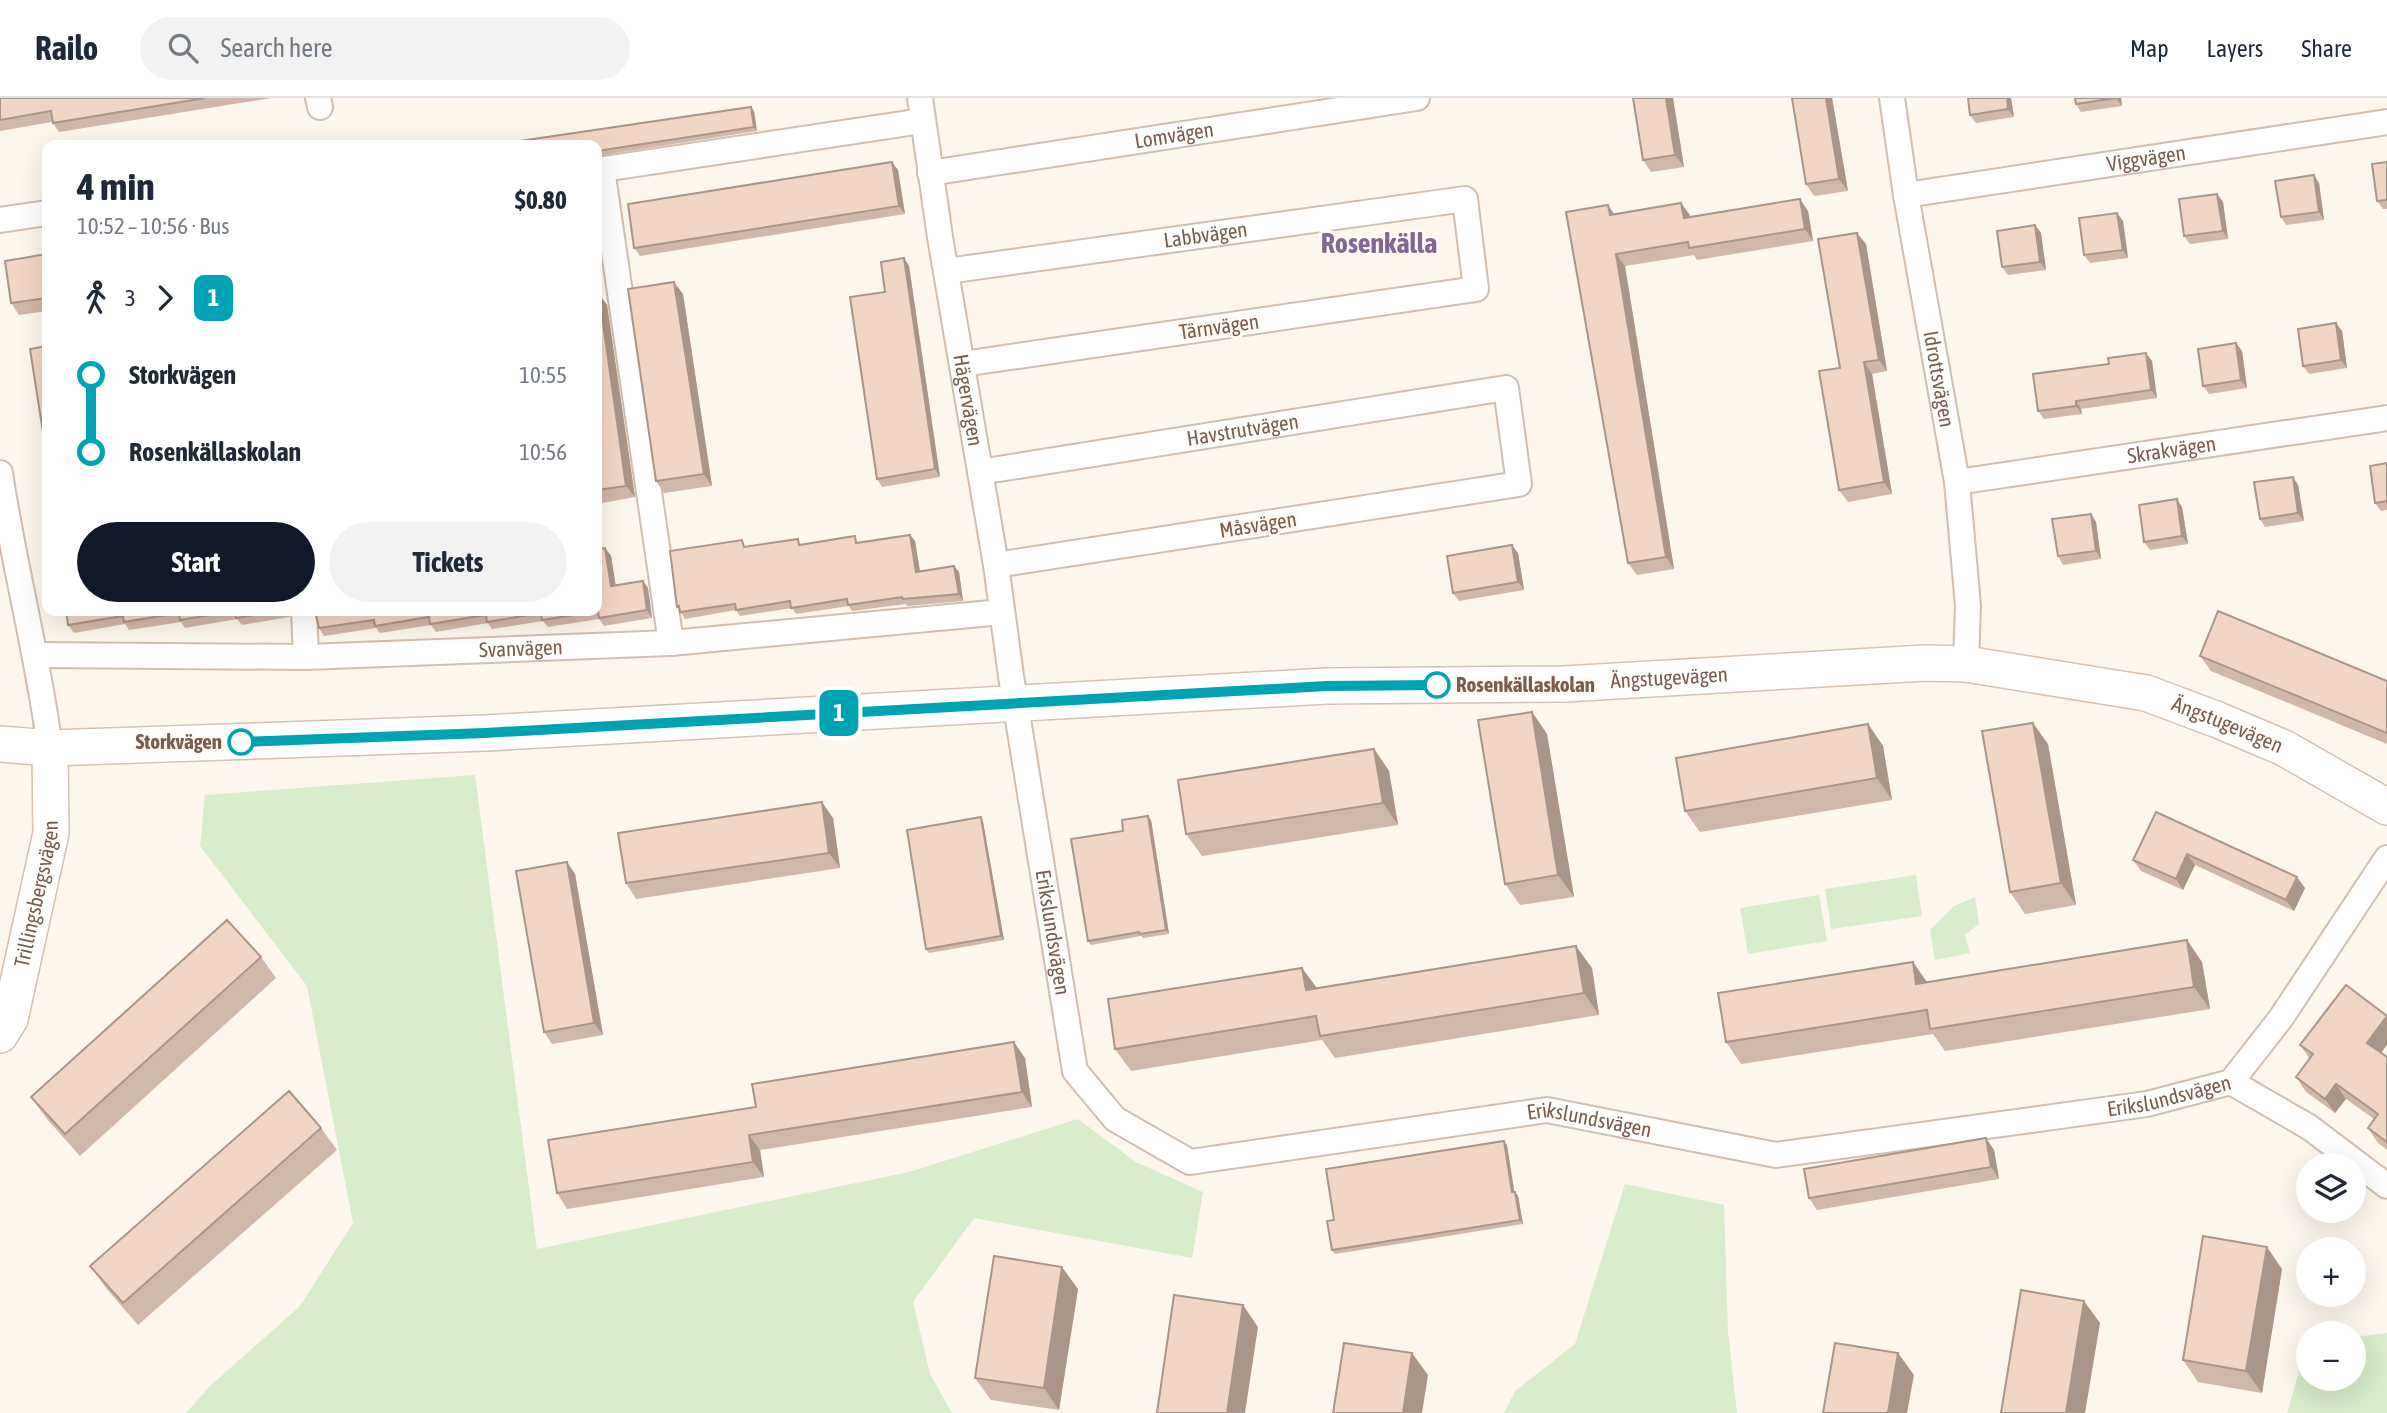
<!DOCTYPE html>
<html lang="en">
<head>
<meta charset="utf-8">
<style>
	:root { --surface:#fff; --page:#f2f2f3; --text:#1f2937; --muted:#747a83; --line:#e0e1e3; --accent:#111827 }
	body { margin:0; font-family:"Asap Condensed",sans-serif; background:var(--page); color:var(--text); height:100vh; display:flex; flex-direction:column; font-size:26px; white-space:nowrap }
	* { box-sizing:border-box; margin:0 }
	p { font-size:23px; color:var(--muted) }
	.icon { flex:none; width:38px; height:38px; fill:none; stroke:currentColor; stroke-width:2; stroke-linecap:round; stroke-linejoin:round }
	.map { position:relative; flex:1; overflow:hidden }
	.side { position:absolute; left:42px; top:42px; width:560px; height:476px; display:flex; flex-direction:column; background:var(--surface); border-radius:14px; box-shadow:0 7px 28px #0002 }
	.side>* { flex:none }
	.badge { padding:0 14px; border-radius:10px; font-size:24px; line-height:46px }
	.fabs { position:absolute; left:2296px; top:1055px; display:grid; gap:14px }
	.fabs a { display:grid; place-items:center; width:70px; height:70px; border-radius:50%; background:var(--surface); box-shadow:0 7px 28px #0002; font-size:35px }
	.map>.badge { position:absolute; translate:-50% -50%; box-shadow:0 0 0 4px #fff }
	.legs { display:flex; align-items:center; gap:10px; height:77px; padding:0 35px; font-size:23px }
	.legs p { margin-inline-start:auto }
	.summary { display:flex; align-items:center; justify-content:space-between; height:119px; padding:0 35px }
	h1 { font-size:38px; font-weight:700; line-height:52px }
	.primary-button { display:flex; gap:14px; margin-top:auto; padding:14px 35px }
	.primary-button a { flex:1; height:80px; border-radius:42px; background:var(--accent); color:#fff; font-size:28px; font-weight:700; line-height:80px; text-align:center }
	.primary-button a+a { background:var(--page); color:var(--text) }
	ul { padding:0 35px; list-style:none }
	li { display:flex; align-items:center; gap:24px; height:77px; font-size:26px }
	li i { display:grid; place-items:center; width:10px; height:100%; margin:0 9px; background:currentColor }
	li i::after { content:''; width:18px; height:18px; margin:-9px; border:5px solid; border-radius:50%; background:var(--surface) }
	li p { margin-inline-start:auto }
	li:first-child i { background:linear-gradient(#0000 50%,currentColor 0) }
	li:last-child i { background:linear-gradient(currentColor 50%,#0000 0) }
	header { display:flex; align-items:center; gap:42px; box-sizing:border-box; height:98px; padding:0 35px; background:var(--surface); border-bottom:2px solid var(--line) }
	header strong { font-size:33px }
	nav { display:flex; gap:38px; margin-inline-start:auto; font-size:24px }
	.search { width:490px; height:63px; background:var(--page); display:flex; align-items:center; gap:18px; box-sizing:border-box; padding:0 24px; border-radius:38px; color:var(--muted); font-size:26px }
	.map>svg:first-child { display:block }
	.green { fill:#d8ecc9 }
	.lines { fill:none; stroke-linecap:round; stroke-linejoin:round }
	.street-casing { stroke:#d1beb0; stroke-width:28 }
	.secondary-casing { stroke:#d6c0b0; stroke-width:38 }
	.street { stroke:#fff; stroke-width:24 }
	.secondary { stroke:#fff; stroke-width:35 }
	.wall { fill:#d1b7a8 }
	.shaded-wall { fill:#aa9588 }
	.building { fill:#f3d5c3; stroke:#aa9588; stroke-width:2 }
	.line-1-casing { stroke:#fff; stroke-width:16 }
	.line-1 { stroke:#00a3b4; stroke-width:10 }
	.stop-1-dot { fill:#fff; stroke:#00a3b4; stroke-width:3.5 }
	.labels { text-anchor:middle; stroke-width:6; stroke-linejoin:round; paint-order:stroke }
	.street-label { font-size:21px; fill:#7a5c4d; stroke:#fffaf3 }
	.stop-label { font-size:21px; font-weight:bold; fill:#7a5c4d; stroke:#fffaf3; text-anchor:start }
	.district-label { font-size:28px; font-weight:bold; fill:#846695; stroke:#fffaf3 }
</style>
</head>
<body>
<header>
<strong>Railo</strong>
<div class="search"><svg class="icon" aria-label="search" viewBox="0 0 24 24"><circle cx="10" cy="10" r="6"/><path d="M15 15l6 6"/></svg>Search here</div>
<nav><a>Map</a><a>Layers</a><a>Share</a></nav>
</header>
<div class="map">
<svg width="2387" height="1315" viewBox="0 0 2387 1315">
	<rect width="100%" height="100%" fill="#fdf6ec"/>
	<!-- green -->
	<path class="green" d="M475 677 537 1151 909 1074 1078 1021 1136 1064 1203 1094 1192 1160 974 1120 913 1204 930 1276 952 1315H186L210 1288 300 1208 353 1125 307 888 200 748 205 697Z
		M1916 777 1922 818 1831 831 1825 791Z
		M1819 797 1827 843 1748 856 1740 810Z
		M1975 799 1979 826 1965 837 1970 855 1935 862 1930 832 1954 808Z
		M1625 1086 1724 1107 1728 1233 1737 1315H1504L1515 1293 1575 1246Z
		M2387 1235V1315H2287L2307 1246H2308V1281H2354V1239Z"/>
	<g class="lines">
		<defs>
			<g id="street">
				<path d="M318 0 320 9"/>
				<path id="s1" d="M920 0 940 139 996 467 1011 578 1075 973 1115 1021 1190 1064 1547 1012 1776 1057 2147 1006 2231 984 2281 920 2387 760"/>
				<path id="s2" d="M1892 0 1906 97 1957 384 1968 508 1966 566"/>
				<path d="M602 71 671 545"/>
				<path d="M597 72 922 23"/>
				<path id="s3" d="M930 75 1417 0"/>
				<path id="s4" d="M1906 97 2387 24"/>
				<path d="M0 122 47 115"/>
				<path id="s5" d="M947 173 1465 101 1476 191 963 266"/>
				<path id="s6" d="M980 374 1506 290 1519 386 996 467"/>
				<path d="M0 375C14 468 38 558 50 650"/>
				<path id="s7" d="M1957 384 2387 320"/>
				<path d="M304 513 306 559"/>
				<path id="s8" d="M36 557 306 559 671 545 1002 514"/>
				<path d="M2231 984 2309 1029 2387 1088"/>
			</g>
			<g id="secondary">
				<path id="s9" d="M0 646 50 650 485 635 1327 588 1564 586 1925 565 1966 566 2146 595 2218 622 2284 650 2387 709"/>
				<path id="s10" d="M0 937 10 921 51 735 50 650"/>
			</g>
		</defs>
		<!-- street casing -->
		<use href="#street" class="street-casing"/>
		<!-- secondary casing -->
		<use href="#secondary" class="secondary-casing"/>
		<!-- street -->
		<use href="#street" class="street"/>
		<!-- secondary -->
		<use href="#secondary" class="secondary"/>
	</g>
	<!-- wall -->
	<path class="wall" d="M0 0H272L59 34 52 24 0 33Z
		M1633 0H1673L1684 69 1651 74 1643 62Z
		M1792 0H1832L1848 93 1814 98 1806 86Z
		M2011 0 2014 19 1976 25 1970 17Z
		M2075 0H2121L2122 8 2081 14 2076 6Z
		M751 9 754 13 757 33 597 58V47Z
		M2387 64V111H2383L2377 103Z
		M898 72 905 116 640 158 634 150Z
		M2319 85 2324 122 2286 127 2281 119Z
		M2217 96 2223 104 2228 141 2190 146 2184 138Z
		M1681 105 1690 119 1808 113 1813 143 1697 162 1694 157 1625 168 1674 471 1637 477 1628 465 1615 116Z
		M2123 123 2128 160 2090 165 2084 157Z
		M2035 127 2041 135 2046 172 2008 177 2002 169Z
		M1866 146 1887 273 1872 276 1892 396 1848 404 1839 392 1840 270Z
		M47 156V213L19 217 11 205Z
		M904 160 909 168 940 379 882 389 877 381 885 194Z
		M597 196H599L607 207 635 399 597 406Z
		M683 196 712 388 664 395 656 383Z
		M2342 233 2347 270 2309 276 2303 268Z
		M2236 245 2242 253 2247 290 2209 296 2203 288Z
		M2152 263 2157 300 2081 311 2082 316 2044 321 2038 313Z
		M2387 365V412L2381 413 2375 405Z
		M2298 387 2304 423 2265 429 2260 421Z
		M2182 409 2188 446 2150 452 2144 444Z
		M2091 416 2096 424 2101 461 2063 467 2058 458Z
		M910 437 915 443 920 473 959 474 963 503 907 508 906 506 852 513 849 508 796 516 792 510 740 518 736 512 685 521 677 509 802 446 859 445Z
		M605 450 611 458 615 487 643 483 648 490 652 520 604 528 599 521 548 529 543 523 492 531 488 525 436 534 431 527 380 535 376 530 324 538 319 530Z
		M1518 455 1524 492 1459 503 1453 495Z
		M66 513H290L289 519 242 527 237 521 185 530 181 524 129 532 125 526 74 535 68 527Z
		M2200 558 2387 583V646L2211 573Z
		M1532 614 1547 636 1574 799 1520 807 1505 786Z
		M1868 626 1883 648 1892 702 1700 734 1685 713Z
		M2048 646 2076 807 2025 816 2010 794Z
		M1374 651 1389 673 1398 727 1202 758 1186 736Z
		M2156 714 2305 790 2294 813 2195 767 2183 792 2141 773 2133 762Z
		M981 719 983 724 1004 842 929 855 926 851Z
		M833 720 840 770 636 801 626 785Z
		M1151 722 1169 836 1143 840 1141 838 1091 847 1088 843 1123 733Z
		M575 776 603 937 552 946 544 934Z
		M261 859 276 880 80 1058 47 1021 31 999Z
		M1913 864 1927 884 2202 864 2210 911 1945 953 1933 936 1741 966 1726 944Z
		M1302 870 1317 890 1592 870 1599 917 1335 960 1322 942 1131 973 1115 951Z
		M2300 947 2381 955 2387 959V1052L2378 1045 2368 1030 2374 1021 2346 1001 2335 1015 2306 994 2296 979 2310 961Z
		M1025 960 1032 1009 760 1052 764 1079 567 1111 557 1095 756 1009Z
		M321 1030 337 1052 138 1227 106 1190 90 1168Z
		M1507 1047 1514 1094 1518 1098 1523 1126 1335 1156 1332 1152 1334 1122Z
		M1994 1052 1999 1081 1817 1112 1809 1100Z
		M2282 1171 2262 1295 2198 1284 2183 1262Z
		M1078 1191 1059 1312 991 1302 975 1280Z"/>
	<!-- shaded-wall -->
	<path class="shaded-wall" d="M1666 0H1673L1684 69 1675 57Z
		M1826 0H1832L1848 93 1839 81Z
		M2007 0H2011L2014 19 2008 11Z
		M2116 0H2121L2122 8Z
		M751 9 754 13 757 33 754 29Z
		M892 64 898 72 905 116 899 108Z
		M2314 77 2319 85 2324 122 2319 114Z
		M2217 96 2223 104 2228 141 2223 133Z
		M1800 101 1808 113 1813 143 1805 131Z
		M1681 105 1690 117 1692 132 1684 120Z
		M1608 107 1616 119 1610 117Z
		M2117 115 2123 123 2128 160 2123 152Z
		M2035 127 2041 135 2046 172 2040 164Z
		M1857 135 1866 146 1887 273 1879 262Z
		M1616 156 1625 168 1674 471 1666 459Z
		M904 160 909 168 940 379 935 371Z
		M674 184 683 196 712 388 704 376Z
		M599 196 607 207 635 399 626 388Z
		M2336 225 2342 233 2347 270 2341 262Z
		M2236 245 2242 253 2247 290 2241 282Z
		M2146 255 2152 263 2157 300 2151 292Z
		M1864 264 1872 276 1892 396 1884 384Z
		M2076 303 2081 311 2082 316 2076 308Z
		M2293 379 2298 387 2304 423 2298 415Z
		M2177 401 2182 409 2188 446 2182 438Z
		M2091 416 2096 424 2101 461 2096 453Z
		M910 437 915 443 921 480 916 474Z
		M1512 447 1518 455 1524 492 1518 484Z
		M605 450 611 458 617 495 611 488Z
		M954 468 959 474 963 503 959 496Z
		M643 483 648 490 652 520 647 512Z
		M285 513H290L289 519Z
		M1532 614 1547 636 1574 799 1558 777Z
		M2033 625 2048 646 2076 807 2061 785Z
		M1868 626 1883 648 1892 702 1877 680Z
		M1374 651 1389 673 1398 727 1383 705Z
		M822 704 833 720 840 770 829 755Z
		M1148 718 1151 722 1169 836 1166 832Z
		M981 719 983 724 1004 842 1001 838Z
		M2187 756 2195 767 2183 792 2176 781Z
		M567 764 575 776 603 937 594 925Z
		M2297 779 2305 790 2294 813 2286 802Z
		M2187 842 2202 864 2210 911 2194 889Z
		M1576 848 1592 870 1599 917 1584 895Z
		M1913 864 1928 886H1916Z
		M1302 870 1318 892H1306Z
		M2387 918V947L2377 960 2367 945Z
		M1014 944 1025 960 1032 1009 1022 994Z
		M2336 986 2346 1001 2335 1015 2325 1001Z
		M749 1037 760 1052 764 1079 753 1064Z
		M1986 1040 1994 1052 1999 1081 1991 1069Z
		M1504 1043 1507 1047 1515 1098 1512 1094Z
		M1515 1094 1518 1098 1523 1126 1520 1122Z
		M2267 1149 2282 1171 2262 1295 2246 1273Z
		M1062 1169 1078 1191 1059 1312 1044 1290Z
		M2084 1203 2100 1225 2085 1315H2066Z
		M1243 1207 1258 1229 1245 1315H1227Z
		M1412 1255 1428 1277 1422 1315H1403Z
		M1898 1255 1914 1277 1907 1315H1888Z"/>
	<!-- building -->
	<path class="building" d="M0 0H205L53 25 51 13 0 22Z
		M1633 0H1666L1675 57 1643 62Z
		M1792 0H1826L1839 81 1806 86Z
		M1968 0H2007L2008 11 1970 17Z
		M2075 0H2116L2076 6Z
		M751 9 754 29 597 53V47H492Z
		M329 45 349 47H314Z
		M892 64 899 108 634 150 628 106Z
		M2387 64V102L2377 103 2372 66Z
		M2314 77 2319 114 2281 119 2275 83Z
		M2217 96 2223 133 2184 138 2179 101Z
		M1800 101 1805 131 1689 150 1688 144 1616 156 1666 459 1628 465 1566 114 1608 107 1610 117 1681 105 1684 120Z
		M2117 115 2123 152 2084 157 2079 120Z
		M2035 127 2040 164 2002 169 1997 133Z
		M1857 135 1879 262 1864 264 1884 384 1839 392 1819 273 1840 270 1818 141Z
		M47 156V200L11 205 5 163Z
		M904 160 935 371 877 381 850 199 885 194 881 164Z
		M674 184 704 376 656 383 628 191Z
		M597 196H599L626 388 597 392Z
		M2336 225 2341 262 2303 268 2298 231Z
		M2236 245 2241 282 2203 288 2198 251Z
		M47 248V360L30 251Z
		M2146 255 2151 292 2076 303V308L2038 313 2033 276 2109 266 2108 260Z
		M2387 365V403L2375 405 2370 368Z
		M2293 379 2298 415 2260 421 2254 384Z
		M2177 401 2182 438 2144 444 2139 407Z
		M2091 416 2096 453 2058 458 2052 421Z
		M910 437 916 474 954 468 959 496 903 501 902 499 848 507 847 501 791 510 790 503 736 512 735 506 680 514 679 508 677 509 670 453 742 442 744 449 798 441 799 447 855 438 856 445Z
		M1512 447 1518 484 1453 495 1447 458Z
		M605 450 611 488 643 483 647 512 599 520 598 513 542 522 541 515 487 524 486 517 430 526 429 519 375 528 374 522 319 530 315 513H597V452Z
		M66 513H277L236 520 235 513 180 522 179 515 124 524 123 518 68 527Z
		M2218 513 2387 583V635L2200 558Z
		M1532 614 1558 777 1505 786 1478 622Z
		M2033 625 2061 785 2010 794 1982 633Z
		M1868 626 1877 680 1685 713 1676 660Z
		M1374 651 1383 705 1186 736 1178 682Z
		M822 704 829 755 626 785 618 735Z
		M2156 714 2297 779 2286 802 2187 756 2176 781 2133 762Z
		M1148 718 1166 832 1140 836 1139 834 1088 843 1071 741 1123 733 1122 722Z
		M981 719 1001 838 926 851 907 732Z
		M567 764 594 925 544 934 516 773Z
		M227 822 261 859 65 1036 31 999Z
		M2187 842 2194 889 1930 931 1927 912 1726 944 1718 895 1913 864 1916 886Z
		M1576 848 1584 895 1320 938 1316 918 1115 951 1108 901 1302 870 1306 892Z
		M2346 887 2387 918 2367 945 2387 959V1044L2368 1030 2378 1016 2336 986 2325 1001 2296 979 2313 956 2300 947Z
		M1014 944 1022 994 749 1037 753 1064 557 1095 548 1042 756 1009 752 986Z
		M289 993 321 1030 123 1205 90 1168Z
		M1986 1040 1991 1069 1809 1100 1804 1071Z
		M1504 1043 1512 1094H1515L1520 1122 1332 1152 1327 1123 1334 1122 1326 1071Z
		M2203 1138 2267 1149 2246 1273 2183 1262Z
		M994 1158 1062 1169 1044 1290 975 1280Z
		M2021 1192 2084 1203 2066 1315H2001Z
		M1174 1197 1243 1207 1227 1315H1157Z
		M1344 1245 1412 1255 1403 1315H1333Z
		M1835 1245 1898 1255 1888 1315H1823Z"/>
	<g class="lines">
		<defs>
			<path id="line-1" d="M241 644 485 635 1327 588 1437 587"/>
		</defs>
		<!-- line-1 casing -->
		<use href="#line-1" class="line-1-casing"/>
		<!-- line-1 -->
		<use href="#line-1" class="line-1"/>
	</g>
	<!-- markers -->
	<g class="stop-1-dot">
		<circle cx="1437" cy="587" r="12"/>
		<circle cx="241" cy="644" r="12"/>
	</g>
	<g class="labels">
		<!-- street labels -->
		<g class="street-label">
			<text dy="7" stroke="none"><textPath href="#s3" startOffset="247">Lomvägen</textPath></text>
			<text dy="7" stroke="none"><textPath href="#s4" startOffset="243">Viggvägen</textPath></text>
			<text dy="7" stroke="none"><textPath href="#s5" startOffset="261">Labbvägen</textPath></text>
			<text transform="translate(1219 229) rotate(-8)" y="7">Tärnvägen</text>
			<text dy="7" stroke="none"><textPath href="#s2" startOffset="285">Idrottsvägen</textPath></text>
			<text dy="7" stroke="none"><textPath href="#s1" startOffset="306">Hägervägen</textPath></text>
			<text dy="7" stroke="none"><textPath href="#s6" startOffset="266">Havstrutvägen</textPath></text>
			<text dy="7" stroke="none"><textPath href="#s7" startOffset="217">Skrakvägen</textPath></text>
			<text transform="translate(1258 427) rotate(-9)" y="7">Måsvägen</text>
			<text dy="7" stroke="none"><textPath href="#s8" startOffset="485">Svanvägen</textPath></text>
			<text dy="7" stroke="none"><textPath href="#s9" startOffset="1671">Ängstugevägen</textPath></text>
			<text dy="7" stroke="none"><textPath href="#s9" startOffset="2238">Ängstugevägen</textPath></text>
			<text dy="7" stroke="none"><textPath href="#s10" startOffset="147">Trillingsbergsvägen</textPath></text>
			<text dy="7" stroke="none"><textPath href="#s1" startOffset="845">Erikslundsvägen</textPath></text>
			<text dy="7" stroke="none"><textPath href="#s1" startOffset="2126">Erikslundsvägen</textPath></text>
			<text dy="7" stroke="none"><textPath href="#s1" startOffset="1538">Erikslundsvägen</textPath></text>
		</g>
		<!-- stop labels -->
		<g class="stop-label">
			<text x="1456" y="594">Rosenkällaskolan</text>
			<text x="222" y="651" text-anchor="end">Storkvägen</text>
		</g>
		<!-- district labels -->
		<g class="district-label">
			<text x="1379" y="155">Rosenkälla</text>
		</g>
	</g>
</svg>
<div class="fabs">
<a><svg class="icon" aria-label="layers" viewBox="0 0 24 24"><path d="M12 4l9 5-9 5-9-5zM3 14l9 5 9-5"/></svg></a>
<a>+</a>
<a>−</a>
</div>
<b class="badge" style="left:839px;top:615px;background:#00a3b4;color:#fff">1</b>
<section class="side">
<div class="summary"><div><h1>4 min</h1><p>10:52 – 10:56 · Bus</p></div><b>$0.80</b></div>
<div class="legs"><svg class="icon" aria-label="walk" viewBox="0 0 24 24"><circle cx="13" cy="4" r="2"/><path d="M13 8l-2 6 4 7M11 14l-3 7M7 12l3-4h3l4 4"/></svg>3<svg class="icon" aria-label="forward" viewBox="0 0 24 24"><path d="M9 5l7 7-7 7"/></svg><b class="badge" style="background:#00a3b4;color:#fff">1</b></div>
<ul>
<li><i style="color:#00a3b4"></i><b>Storkvägen</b><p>10:55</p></li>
<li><i style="color:#00a3b4"></i><b>Rosenkällaskolan</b><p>10:56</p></li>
</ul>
<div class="primary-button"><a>Start</a><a>Tickets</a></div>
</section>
</div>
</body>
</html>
